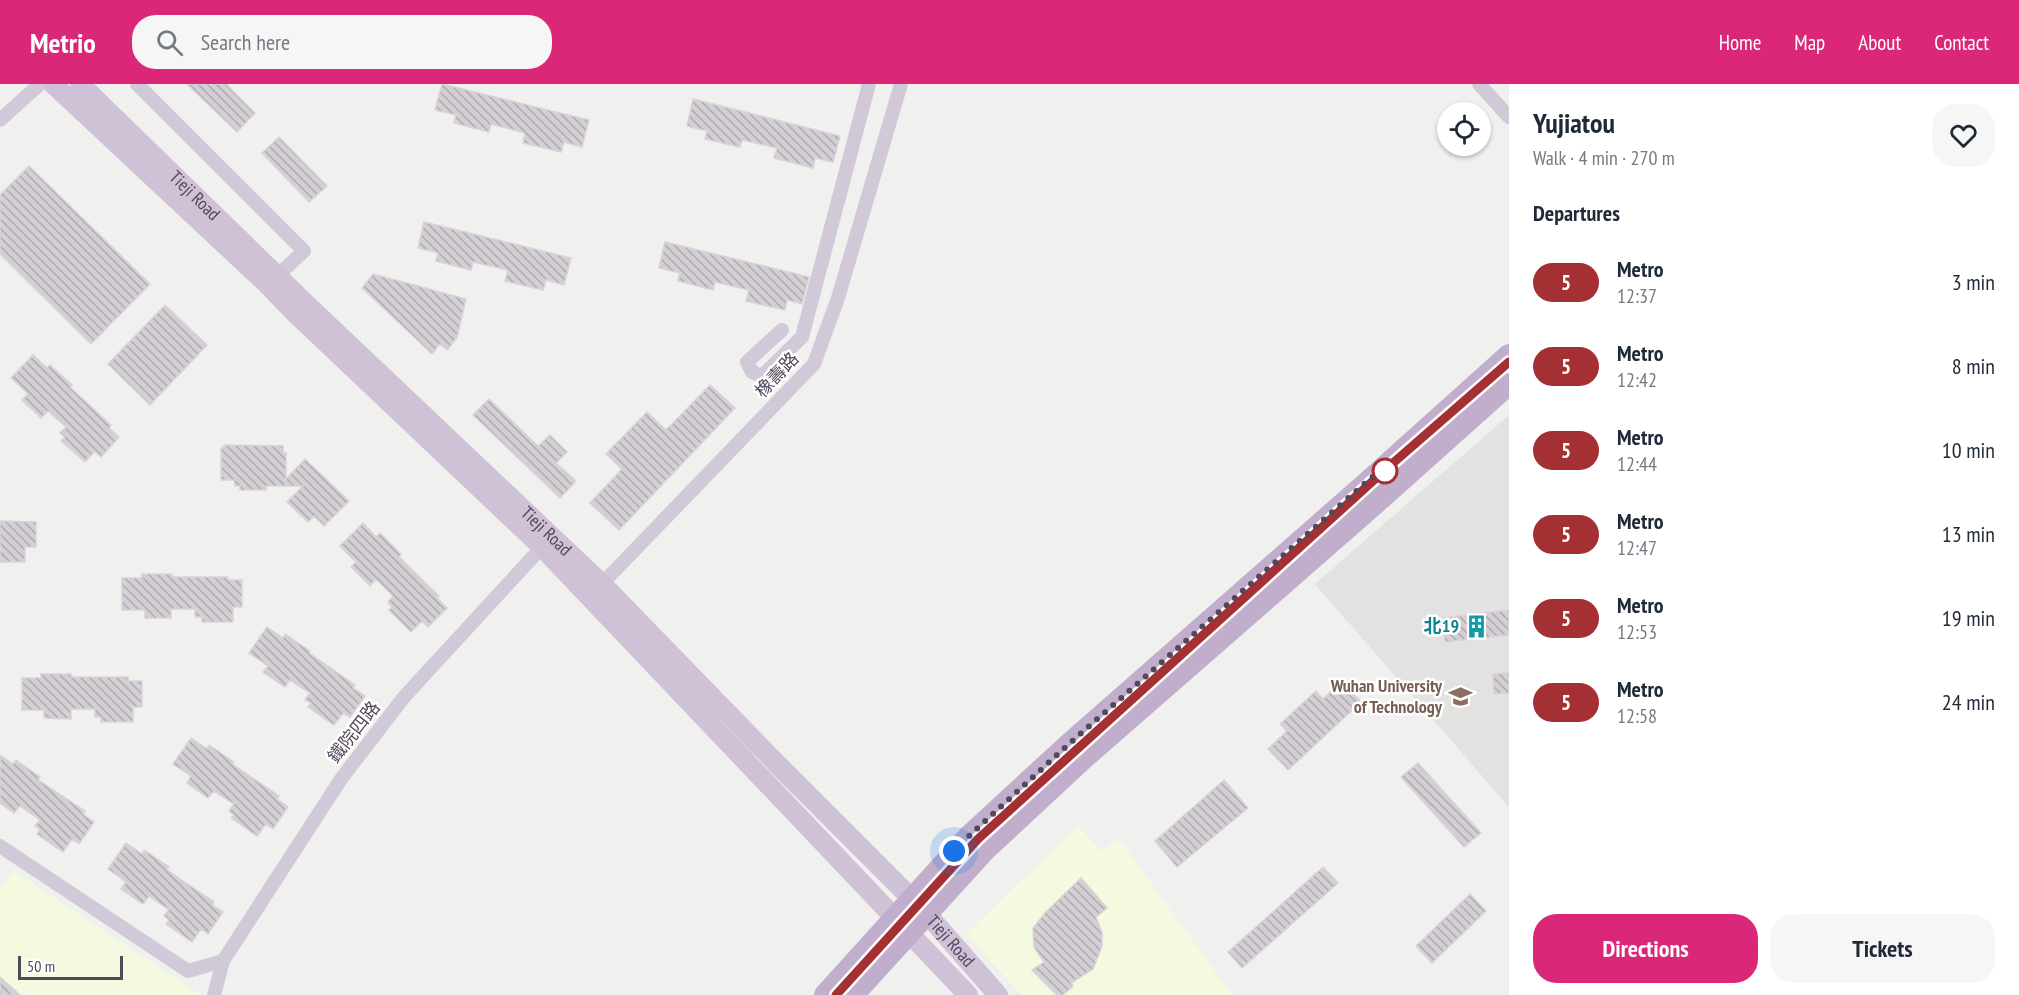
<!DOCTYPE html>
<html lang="en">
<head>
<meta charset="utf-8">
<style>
	:root { --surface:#fff; --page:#f6f6f7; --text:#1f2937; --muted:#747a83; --accent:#db2777 }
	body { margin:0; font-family:"PT Sans Narrow","Noto Sans SC",sans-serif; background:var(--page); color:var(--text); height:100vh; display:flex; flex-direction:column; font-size:22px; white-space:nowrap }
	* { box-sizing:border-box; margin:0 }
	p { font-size:20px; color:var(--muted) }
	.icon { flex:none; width:33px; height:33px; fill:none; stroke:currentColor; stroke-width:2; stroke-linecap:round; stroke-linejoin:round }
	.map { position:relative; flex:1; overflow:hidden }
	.details { display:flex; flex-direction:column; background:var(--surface); width:510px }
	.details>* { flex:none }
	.badge { padding:0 12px; border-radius:20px; font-size:21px; line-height:39px }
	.buttons { position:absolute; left:1437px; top:18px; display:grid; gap:12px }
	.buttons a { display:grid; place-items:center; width:54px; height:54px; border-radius:50%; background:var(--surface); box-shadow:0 2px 4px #0004; font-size:30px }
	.scale { position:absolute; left:18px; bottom:15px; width:105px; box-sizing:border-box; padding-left:6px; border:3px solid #53475b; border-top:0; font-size:16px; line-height:21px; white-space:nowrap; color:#53475b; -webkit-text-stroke:4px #fff; paint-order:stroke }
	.you { position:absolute; width:30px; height:30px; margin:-15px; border:4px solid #fff; border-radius:50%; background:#1a73e8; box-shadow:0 0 0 9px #1a73e833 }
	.map>.badge { position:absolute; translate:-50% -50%; box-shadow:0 0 0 3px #fff }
	h2 { padding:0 24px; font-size:22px; line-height:54px }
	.round { display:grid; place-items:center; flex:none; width:63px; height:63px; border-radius:24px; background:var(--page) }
	.head { display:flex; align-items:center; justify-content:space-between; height:102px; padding:0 24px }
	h1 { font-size:28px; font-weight:700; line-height:45px }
	.primary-button { display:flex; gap:12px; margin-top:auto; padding:12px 24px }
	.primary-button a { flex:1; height:69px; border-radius:24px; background:var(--accent); color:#fff; font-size:24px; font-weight:700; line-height:69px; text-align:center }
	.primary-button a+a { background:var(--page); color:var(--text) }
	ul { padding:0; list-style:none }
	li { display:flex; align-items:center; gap:18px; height:84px; padding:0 24px }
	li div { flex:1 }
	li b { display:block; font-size:22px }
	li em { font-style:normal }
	li .badge { min-width:66px; font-weight:700; text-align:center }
	header { display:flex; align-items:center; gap:36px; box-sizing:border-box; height:84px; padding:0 30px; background:var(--accent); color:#fff }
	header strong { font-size:28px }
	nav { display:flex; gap:33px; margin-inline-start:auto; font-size:21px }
	.search { width:420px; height:54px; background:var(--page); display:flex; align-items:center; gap:15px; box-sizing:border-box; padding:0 21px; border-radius:24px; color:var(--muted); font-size:22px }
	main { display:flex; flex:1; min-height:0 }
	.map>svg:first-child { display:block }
	.education { fill:#e2e2e0 }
	.medical { fill:#f4fadf }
	.building { fill:url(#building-back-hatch); stroke:#d8d2d9; stroke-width:1.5 }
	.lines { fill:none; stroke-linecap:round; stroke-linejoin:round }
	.minor { stroke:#d1c8d8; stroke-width:14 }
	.secondary { stroke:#cfc1d6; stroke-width:20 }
	.primary { stroke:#c1aecc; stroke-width:22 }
	.line-casing { stroke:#fff; stroke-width:14 }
	.line { stroke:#a43034; stroke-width:9 }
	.walk { stroke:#53475b; stroke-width:6; stroke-dasharray:0 10.8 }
	.stop-dot { fill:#fff; stroke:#a43034; stroke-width:3 }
	.labels { text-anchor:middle; stroke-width:5; stroke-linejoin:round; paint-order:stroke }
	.street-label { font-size:18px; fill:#53475b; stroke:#fff }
	.culture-label { font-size:18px; font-weight:bold; fill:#0d838f; stroke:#fff; text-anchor:end }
	.education-label { font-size:18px; font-weight:bold; fill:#785e54; stroke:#fff; text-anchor:end }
</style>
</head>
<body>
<header>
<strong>Metrio</strong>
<div class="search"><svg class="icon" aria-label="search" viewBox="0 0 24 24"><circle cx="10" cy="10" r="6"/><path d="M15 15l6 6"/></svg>Search here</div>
<nav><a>Home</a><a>Map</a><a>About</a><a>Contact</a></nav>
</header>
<main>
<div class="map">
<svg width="1509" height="911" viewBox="0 0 1509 911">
	<defs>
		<pattern id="building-back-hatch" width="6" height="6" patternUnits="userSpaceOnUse" patternTransform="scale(1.5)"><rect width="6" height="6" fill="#d4ced5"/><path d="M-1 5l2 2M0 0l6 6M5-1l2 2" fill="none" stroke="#afa9b0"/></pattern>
	</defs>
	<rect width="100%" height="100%" fill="#f0f1ee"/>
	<!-- education -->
	<path class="education" d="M1509 331V723L1315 500Z"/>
	<!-- medical -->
	<path class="medical" d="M1078 742 1101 767 1119 755 1232 911H1022L966 850Z
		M13 787 201 911H0V804Z"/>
	<!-- building -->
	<path class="building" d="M187 0H226L255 29 237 48Z
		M442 0 589 36 582 63 564 58 561 68 523 59 525 49 491 40 489 48 454 39 456 31 435 26Z
		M693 15 840 52 833 78 815 74 813 84 774 74 777 64 742 56 740 63 705 55 707 47 687 42Z
		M279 53 327 102 309 118 262 69Z
		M29 82 150 200 91 260 0 170V111Z
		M424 138 571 174 564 201 546 196 543 206 505 197 508 186 473 178 471 186 436 177 438 169 418 164Z
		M665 158 809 193 802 220 787 216 785 226 746 217 749 206 715 198 713 206 678 197 680 189 659 184Z
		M373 190 466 215 457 254 447 266 440 260 432 270 362 204Z
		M165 221 207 261 150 321 108 280Z
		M33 271 47 284 50 281 72 301 70 303 111 341 109 344 119 353 101 373 95 367 85 378 61 357 65 353 60 349 66 343 48 327 41 334 22 316 28 310 11 294Z
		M710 301 735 324 619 446 590 419 622 385 606 370 647 328 666 346Z
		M489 315 538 362 550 351 567 368 556 379 576 397 560 414 473 331Z
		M225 361 283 362V369H286V395L305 375 349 417 324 442 314 432 308 438 287 418 303 402H266V406H240V402H235L234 396H221V365Z
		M0 437 36 438V463H25V478H0Z
		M363 439 376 453 380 449 401 470 399 473 439 512 437 514 447 524 428 543 422 537 411 548 389 526 392 523 388 518 393 512 376 495 370 502 351 483 356 478 340 462Z
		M142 490H172V493H228V496H242V523H233V538H202V533H195V525H171V534H145V526H122V494H142Z
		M1509 526V551L1445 558 1443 534Z
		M267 543 283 554 285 550 310 567 309 569 355 601 353 604 365 612 350 633 343 629 334 641 308 623 311 619 305 616 310 609 290 596 285 603 263 588 268 582 249 569Z
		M1509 589V609L1494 610 1493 590Z
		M41 590H71V593H128V597H142V623H133V638H101V633H95V625H71V635L44 634V626H22V594H41Z
		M1342 597 1361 618 1288 686 1268 665 1287 647 1280 640 1316 607 1323 615Z
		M191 654 207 665 209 661 234 678 232 680 279 712 277 715 288 723 273 745 266 740 257 752 231 734 234 731 229 727 234 720 214 707 208 714 187 699 191 692 173 680Z
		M0 671 13 680 16 676 40 693 38 696 85 727 83 730 94 738 79 760 72 755 63 768 37 750 40 746 35 742 40 736 20 722 14 729 0 719Z
		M1418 679 1481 749 1464 763 1401 693Z
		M1224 696 1248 724 1177 783 1155 757Z
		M126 759 142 770 144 766 169 783 167 786 214 818 212 821 223 828 208 850 201 845 192 858 166 840 169 836 164 832 169 826 149 812 143 820 121 805 126 798 108 785Z
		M1323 783 1338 799 1242 884 1228 868Z
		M1081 794 1107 824 1096 833 1102 849V862L1093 885 1071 899 1073 902 1063 911H1057L1032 886 1044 878 1034 863 1033 844 1045 829Z
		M1470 810 1486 827 1432 879 1416 862Z
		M0 893 20 911H0Z"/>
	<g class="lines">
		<!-- minor -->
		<path class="minor" d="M137 0 304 167 272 197
			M1479 0 1509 33
			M0 36 40 0
			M782 246 747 278 752 288 762 292 802 253 869 0
			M598 504 814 280 838 214 901 0
			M0 762 188 887 223 877
			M214 911 223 877 341 695 404 613 542 463"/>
		<!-- secondary -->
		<g class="secondary">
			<path d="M53 0 268 201 295 229 542 463 968 911"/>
			<path id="s1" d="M80 0 305 219 602 500 779 682 927 830 998 911"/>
		</g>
		<!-- primary -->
		<path class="primary" d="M825 911 969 752 1069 660 1363 402 1509 271
			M853 911 984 767 1083 675 1377 418 1509 300"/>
	</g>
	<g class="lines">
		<defs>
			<path id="line" d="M836 911 978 755 1385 386 1509 278"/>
		</defs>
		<!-- line casing -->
		<use href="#line" class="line-casing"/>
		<!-- line -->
		<use href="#line" class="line"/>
		<!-- walk -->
		<path class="walk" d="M954 767 969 752 1069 660 1379 387H1385"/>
	</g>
	<!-- icons -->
	<defs>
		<symbol id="building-bare" viewBox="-9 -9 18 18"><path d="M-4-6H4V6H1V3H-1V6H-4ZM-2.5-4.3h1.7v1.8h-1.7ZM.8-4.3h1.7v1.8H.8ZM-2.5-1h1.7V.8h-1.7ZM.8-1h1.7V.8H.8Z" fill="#0f9aa8" stroke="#fff" stroke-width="2.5" paint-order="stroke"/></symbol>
		<symbol id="university-bare" viewBox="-9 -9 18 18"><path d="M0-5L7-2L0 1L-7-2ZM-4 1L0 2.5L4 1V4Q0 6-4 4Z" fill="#8d6e63" stroke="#fff" stroke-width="2.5" paint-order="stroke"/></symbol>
	</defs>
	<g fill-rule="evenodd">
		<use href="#building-bare" x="1460" y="526" width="33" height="33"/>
		<use href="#university-bare" x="1444" y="596" width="33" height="33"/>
	</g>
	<!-- markers -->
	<circle class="stop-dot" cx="1385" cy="387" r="12"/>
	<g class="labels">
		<!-- street labels -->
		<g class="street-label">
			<text dy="6" stroke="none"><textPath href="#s1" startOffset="160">Tieji Road</textPath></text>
			<text transform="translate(777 291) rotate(-47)" y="6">橡壽路</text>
			<text dy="6" stroke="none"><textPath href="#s1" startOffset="646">Tieji Road</textPath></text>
			<text transform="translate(354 648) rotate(-52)" y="6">鐵院四路</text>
			<text dy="6" stroke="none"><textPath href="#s1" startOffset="1222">Tieji Road</textPath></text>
		</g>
		<!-- culture labels -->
		<g class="culture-label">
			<text x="1459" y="548">北19</text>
		</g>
		<!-- education labels -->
		<g class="education-label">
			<text x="1442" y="608">Wuhan University<tspan x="1442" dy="21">of Technology</tspan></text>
		</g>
	</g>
</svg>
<div class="buttons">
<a><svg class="icon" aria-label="locate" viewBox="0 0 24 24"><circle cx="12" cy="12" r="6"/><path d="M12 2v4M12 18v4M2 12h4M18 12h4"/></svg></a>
</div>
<div class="scale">50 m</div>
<div class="you" style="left:954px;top:767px"></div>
</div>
<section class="details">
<div class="head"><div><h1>Yujiatou</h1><p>Walk · 4 min · 270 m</p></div><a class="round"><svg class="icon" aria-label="heart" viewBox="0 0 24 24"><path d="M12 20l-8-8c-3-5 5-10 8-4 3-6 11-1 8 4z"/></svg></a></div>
<h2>Departures</h2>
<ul>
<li><span class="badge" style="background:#a43034;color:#fff">5</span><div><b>Metro</b><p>12:37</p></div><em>3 min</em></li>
<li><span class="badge" style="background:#a43034;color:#fff">5</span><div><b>Metro</b><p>12:42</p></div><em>8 min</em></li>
<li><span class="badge" style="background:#a43034;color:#fff">5</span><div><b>Metro</b><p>12:44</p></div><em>10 min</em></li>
<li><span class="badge" style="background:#a43034;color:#fff">5</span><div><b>Metro</b><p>12:47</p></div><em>13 min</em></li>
<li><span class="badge" style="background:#a43034;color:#fff">5</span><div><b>Metro</b><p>12:53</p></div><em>19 min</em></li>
<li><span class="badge" style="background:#a43034;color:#fff">5</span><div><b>Metro</b><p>12:58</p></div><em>24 min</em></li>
</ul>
<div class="primary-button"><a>Directions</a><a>Tickets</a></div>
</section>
</main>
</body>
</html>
